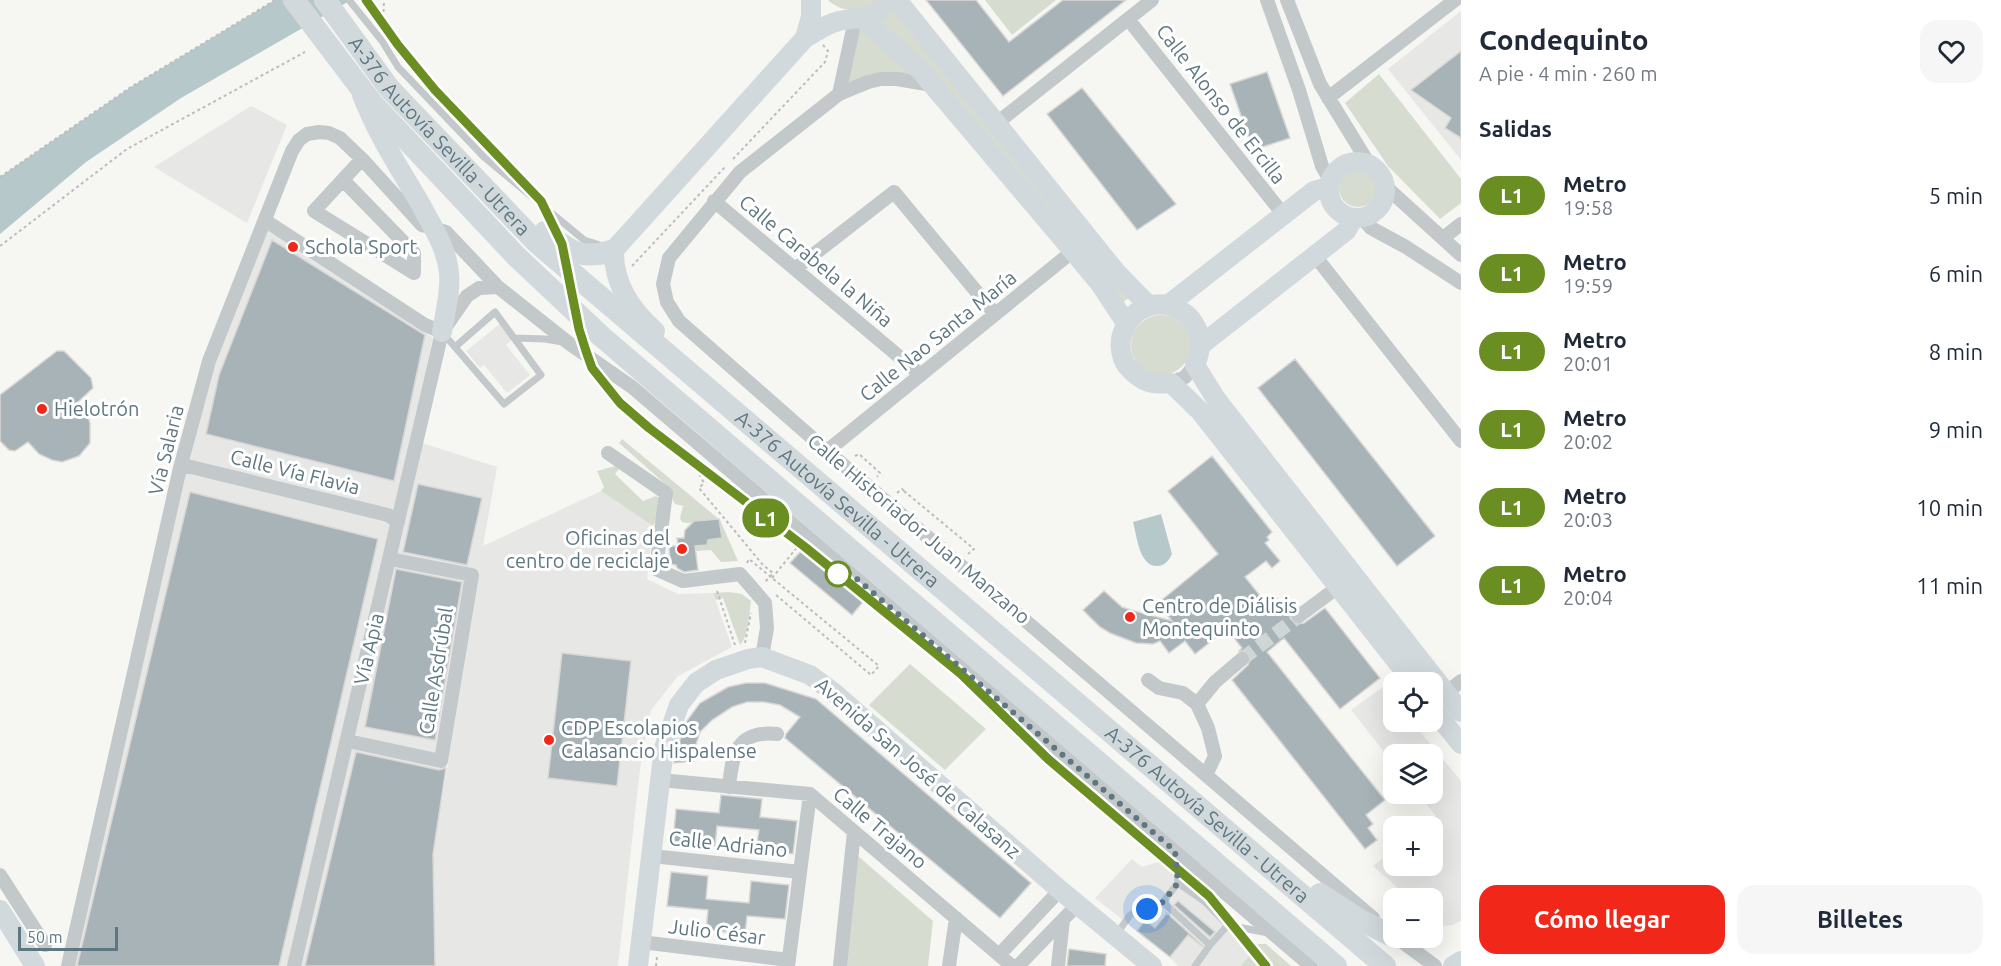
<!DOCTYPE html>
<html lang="es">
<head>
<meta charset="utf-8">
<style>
	:root { --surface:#fff; --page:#f6f6f7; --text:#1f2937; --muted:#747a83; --accent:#f02719 }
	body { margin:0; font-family:Ubuntu,sans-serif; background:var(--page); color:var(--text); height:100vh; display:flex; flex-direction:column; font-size:22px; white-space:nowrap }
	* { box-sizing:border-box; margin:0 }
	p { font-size:20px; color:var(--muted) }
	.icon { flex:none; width:33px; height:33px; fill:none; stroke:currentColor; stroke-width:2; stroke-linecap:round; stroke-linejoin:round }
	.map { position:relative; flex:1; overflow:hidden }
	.panel { display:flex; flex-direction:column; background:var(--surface); width:540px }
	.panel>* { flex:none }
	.badge { padding:0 12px; border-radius:20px; font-size:21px; line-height:39px }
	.controls { position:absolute; left:1383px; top:672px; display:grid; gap:12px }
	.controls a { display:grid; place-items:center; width:60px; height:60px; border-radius:12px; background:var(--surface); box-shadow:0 6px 24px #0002; font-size:30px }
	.scale { position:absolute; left:18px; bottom:15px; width:100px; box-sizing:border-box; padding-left:6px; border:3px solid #5f7780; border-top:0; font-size:16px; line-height:21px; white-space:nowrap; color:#5f7780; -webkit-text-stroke:4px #fff; paint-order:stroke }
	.you { position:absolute; width:30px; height:30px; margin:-15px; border:4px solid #fff; border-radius:50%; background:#1a73e8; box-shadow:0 0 0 9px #1a73e833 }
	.map>.badge { position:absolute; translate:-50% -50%; box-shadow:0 0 0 3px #fff }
	h2 { padding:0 18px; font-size:22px; line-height:54px }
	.round { display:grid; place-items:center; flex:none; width:63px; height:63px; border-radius:18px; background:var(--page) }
	.summary { display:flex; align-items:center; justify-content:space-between; height:102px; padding:0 18px }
	h1 { font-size:28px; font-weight:700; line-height:45px }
	.primary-button { display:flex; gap:12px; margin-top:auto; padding:12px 18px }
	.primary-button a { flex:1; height:69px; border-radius:18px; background:var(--accent); color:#fff; font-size:24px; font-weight:700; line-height:69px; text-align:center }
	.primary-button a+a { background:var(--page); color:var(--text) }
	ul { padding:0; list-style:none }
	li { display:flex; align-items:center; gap:18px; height:78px; padding:0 18px }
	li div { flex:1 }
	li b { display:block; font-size:22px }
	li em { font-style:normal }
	li .badge { min-width:66px; font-weight:700; text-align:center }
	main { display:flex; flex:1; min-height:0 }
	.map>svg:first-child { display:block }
	.built { fill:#e7e8e6; fill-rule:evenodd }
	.green { fill:#d7dcd1 }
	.water { fill:#b6c8ca }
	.building { fill:#a7b3b7; stroke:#d8d7d5; stroke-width:1.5 }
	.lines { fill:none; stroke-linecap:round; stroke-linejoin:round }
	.street-tunnel { stroke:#d0d6d6; stroke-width:14; stroke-dasharray:14 7; stroke-linecap:butt }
	.path { stroke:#babec0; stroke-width:2; stroke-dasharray:3 3; stroke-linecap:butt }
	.lane { stroke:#c3c8cb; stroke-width:7 }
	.street { stroke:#c3c8cb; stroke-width:14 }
	.secondary { stroke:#d2d9dc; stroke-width:20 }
	.primary { stroke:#d2d9dc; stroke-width:22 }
	.rail { stroke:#9fa9ad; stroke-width:4; stroke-dasharray:9 4.5; stroke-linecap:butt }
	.line-casing { stroke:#fff; stroke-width:14 }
	.line { stroke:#6b8e23; stroke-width:9 }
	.walk { stroke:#5f7780; stroke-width:6; stroke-dasharray:0 10.8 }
	.poi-dot { fill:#f02719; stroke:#fff; stroke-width:2 }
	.stop-dot { fill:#fff; stroke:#6b8e23; stroke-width:3 }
	.labels { text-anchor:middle; stroke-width:6; stroke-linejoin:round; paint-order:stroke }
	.street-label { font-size:20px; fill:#5f7780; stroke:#fff }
	.poi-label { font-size:20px; fill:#5f7780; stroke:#fff; text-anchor:start }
</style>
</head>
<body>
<main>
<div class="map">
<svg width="1461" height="966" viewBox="0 0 1461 966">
	<rect width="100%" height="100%" fill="#f6f6f2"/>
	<!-- built -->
	<path class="built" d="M1461 11V160L1388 69Z
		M251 106 287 125 247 223 154 167Z
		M267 230 433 338 410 439 497 467 483 546 601 491 653 526 647 579 678 594 713 593 732 647 678 676 651 710 640 769 618 966H64L177 462ZM481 559 441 807H440L462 657Z
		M501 323 514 338 506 345 530 375 507 393 484 365 480 368 466 351Z
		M1383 687 1393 699 1394 722H1412L1461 781V921L1452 925 1442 926 1433 920 1432 898H1409L1373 866 1393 850 1394 866H1432V826H1423L1436 816 1418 794H1432V754H1394L1393 763 1351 710Z
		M1132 859 1142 867 1158 862 1168 865 1216 913 1258 944 1241 966H1178L1170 957 1095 898Z"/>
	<!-- green -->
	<path class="green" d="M828 0H878C862 13 844 14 828 0Z
		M985 0H1056L1012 35Z
		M894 4 1130 297 1122 303 874 22Z
		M859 26 921 76 845 85Z
		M1379 74 1461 179V203L1440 219 1388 166 1345 103Z
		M1339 188a19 19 0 1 1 38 0a19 19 0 1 1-38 0Z
		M1131 345a30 30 0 1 1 60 0a30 30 0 1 1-60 0Z
		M622 439 720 520 738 561 721 562 711 550 696 551 695 546 707 543 703 521 687 523 682 522 680 518 683 506 675 504 673 501 671 489 619 443Z
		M619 465 621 467 615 474 643 501 656 496C667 503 657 517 653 526L601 491 604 487 597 471Z
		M729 592 742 594 751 601C749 615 749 635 740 645L723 598 716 600 713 593Z
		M910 664 986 729 945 770 869 705Z
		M858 856 933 921 928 966H845Z
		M1258 944H1266L1291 966H1241Z"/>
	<!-- water -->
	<path class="water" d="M275 0H351L181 98 86 162 0 234V177L131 87Z
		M1161 514 1172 554C1169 560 1165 566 1157 566 1139 566 1137 536 1133 522Z"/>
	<!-- building -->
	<path class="building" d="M926 0H976L1009 42 1063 0H1126L1003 96Z
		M1461 51V138L1445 128 1451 118 1411 90Z
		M1267 72 1290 138 1253 150 1230 84Z
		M1082 88 1176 204 1137 230 1047 114Z
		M272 240 425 335 394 481 206 434 219 375Z
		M57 351H64L91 378 93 388 78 402 87 413 90 423V443L79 456 62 462 52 460 39 454 28 442 15 451 9 450 0 441V395Z
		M1295 359 1435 536 1397 566 1258 388Z
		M1212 456 1272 532 1267 537 1269 540 1265 543 1280 561 1272 568 1266 561 1245 577 1266 603 1278 599 1287 611 1292 607 1294 609 1290 618 1296 624 1304 623 1325 608 1380 678 1340 709 1284 638 1267 652 1385 800 1366 815 1373 824 1368 828 1377 840 1365 849 1232 680 1248 665 1251 658 1246 651H1239L1242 648 1227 629 1195 654 1185 641 1169 653 1160 641 1153 644 1136 643 1110 633 1100 627 1083 610 1104 591 1122 607 1131 610 1172 621 1158 603 1218 554 1168 491Z
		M418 484 482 498 467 565 403 552Z
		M190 492 378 539 279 966H77Z
		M719 519 722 538 708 540 707 545 695 546 698 570 684 572 677 568 676 565 670 564 669 546H678L677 538H684L685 530 694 521Z
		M802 550 863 602 852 615 790 563Z
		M396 569 462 582 435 740 365 727Z
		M562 653 631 661 617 786 548 778Z
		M746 683H765L816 699 1031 883 1000 918 785 738 786 734 800 717 780 705 764 702H747L732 707 712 720 700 732 694 751V761L674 763 676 751 686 722 700 703 728 687Z
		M356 752 439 770 446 768 433 854 435 966H305Z
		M721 795 762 799 760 817 797 821 793 854 756 850 759 830 717 826 715 846 673 842 676 809 719 813Z
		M671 872 708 876 706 899 749 903 751 881 789 885 785 919 747 916 745 934 706 930 708 910 667 906Z
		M1178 901 1215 932 1210 937 1174 905Z
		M1167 913 1203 946H1202L1188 935 1170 957 1137 931 1145 920 1155 928Z
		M1069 949 1106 954 1105 966H1067Z"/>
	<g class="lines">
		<!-- street-tunnel -->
		<path class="street-tunnel" d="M1242 659 1299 616"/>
		<!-- path -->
		<path class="path" d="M383 24 384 0
			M733 159 825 62 828 51 823 45
			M0 177 131 87 275 0
			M0 246 127 149 305 52
			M632 266 725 167
			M604 386 647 419
			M688 453 704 483 699 488 763 565 773 573 765 582
			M855 456 859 454 880 473 877 477
			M904 491 974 549 968 554
			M897 493 902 489 904 491
			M747 563 749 559 879 666 871 675 776 595
			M772 578 799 545
			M717 591 735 645
			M745 643 751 613
			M656 966 657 957"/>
		<!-- lane -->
		<path class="lane" d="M349 0 382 41 398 67 484 157 584 240 600 245
			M442 332 504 404 541 375 495 312 455 347
			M515 338 545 339 563 342
			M1175 851 1178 883 1163 902 1210 945 1228 925 1268 933
			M1178 883 1204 901 1228 925
			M1116 935 1130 915 1163 902
			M1195 966 1210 945"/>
		<!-- street -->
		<path class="street" d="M1267 0 1299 90 1322 166 1330 180
			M1287 0 1320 84 1369 164
			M1128 19 1283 214
			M932 85 897 79H881L868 82 839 94 740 172 669 258 663 284 667 302 679 321 827 451 1373 918
			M839 94 855 20
			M1328 98 1455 0
			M997 123 1152 0
			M343 180 414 253V273L314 211 362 159
			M1385 186 1461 255
			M714 201 921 375
			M1362 218 1371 228 1406 247 1461 283
			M266 221 425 325 442 332
			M1443 238 1461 224
			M1315 256 1461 441
			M795 269 894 192 995 314
			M1171 383 1185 377 1195 365
			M827 451 1073 251
			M608 453 666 493 656 569 683 581 740 574 765 603 767 628 762 657
			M180 468 187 466 388 515 398 522
			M1299 616 1338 587
			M1148 680 1159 688 1183 693 1197 704 1208 728 1215 756 1206 775
			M1446 693 1461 681
			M1197 704 1215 682 1242 659
			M348 741 441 761 472 575 390 559
			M660 780 810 794 1012 966
			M729 787C732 754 737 730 777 734
			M652 856 800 872
			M0 875 45 945
			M1397 938 1435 966
			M641 942 789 960
			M999 955 1060 890
			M68 966 180 468 209 361 292 151 299 140 307 134 319 132 329 133 340 138 362 159 422 225 446 232 498 287 570 344 632 387 1311 966
			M294 966 442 332 467 296 479 288 498 287
			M788 966 810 794
			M840 966 854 832
			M949 966 956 918
			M1018 966 1078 904
			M1058 966 1063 920"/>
		<!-- secondary -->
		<path class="secondary" d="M897 0 1116 272 1149 306
			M863 19 920 70 1073 251 1101 285 1126 323
			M805 38 811 17V0
			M362 95C377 134 400 169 421 205 432 226 447 248 449 273 451 292 445 313 442 332
			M1329 190a28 28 0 1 1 56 0a28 28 0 1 1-56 0Z
			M1168 305 1314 191 1329 187
			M655 331C631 310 613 283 614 250L805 38C816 32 826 24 839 21 859 16 875 22 888 0
			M1201 345 1346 231 1354 218
			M1413 682 1200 411 1171 383C1151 385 1141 382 1127 366 1121 358 1119 344 1122 335 1141 277 1220 310 1195 365L1216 399 1461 712
			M1432 708 1461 744
			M0 910 35 966
			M638 966 664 748 679 705 696 683 716 670 748 659 762 657 810 675 833 692 1060 890 1152 966
			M1453 966 1461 961"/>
		<!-- primary -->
		<g class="primary">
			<path d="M294 0 372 103 517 257 601 336 1336 966"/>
			<path id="s1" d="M325 0 389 88 536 242 1385 966"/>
			<path d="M545 232C571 252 582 261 614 250"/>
			<path d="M1320 894 1360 920 1394 937"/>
		</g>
		<!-- rail -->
		<path class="rail" d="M367 0 398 45 435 90 541 201 562 244 579 329 586 351 592 368 620 403 667 443 805 547 961 674 1048 759 1155 850"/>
	</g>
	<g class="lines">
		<defs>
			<path id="line" d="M366 0 398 45 435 90 541 201 562 244 579 329 586 351 592 368 620 403 649 428 805 547 961 674 1048 759 1209 896 1266 966"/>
		</defs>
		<!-- line casing -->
		<use href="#line" class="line-casing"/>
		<!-- line -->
		<use href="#line" class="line"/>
		<!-- walk -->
		<path class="walk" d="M838 574 850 573 1175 851 1178 883 1163 902 1147 909"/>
	</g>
	<!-- markers -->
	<g class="poi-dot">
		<circle cx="293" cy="247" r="6"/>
		<circle cx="42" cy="409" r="6"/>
		<circle cx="682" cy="549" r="6"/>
		<circle cx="1130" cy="617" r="6"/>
		<circle cx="549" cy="740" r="6"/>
	</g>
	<circle class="stop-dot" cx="838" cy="574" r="12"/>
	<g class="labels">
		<!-- street labels -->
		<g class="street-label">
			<text transform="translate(1221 104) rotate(52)" y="7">Calle Alonso de Ercilla</text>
			<text dy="7" stroke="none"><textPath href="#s1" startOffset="178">A-376 Autovía Sevilla - Utrera</textPath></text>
			<text transform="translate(816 261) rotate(40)" y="7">Calle Carabela la Niña</text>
			<text transform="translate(938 336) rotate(-39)" y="7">Calle Nao Santa María</text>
			<text transform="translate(166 450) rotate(-76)" y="7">Vía Salaria</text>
			<text transform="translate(295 472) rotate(14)" y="7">Calle Vía Flavia</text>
			<text dy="7" stroke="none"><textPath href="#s1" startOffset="718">A-376 Autovía Sevilla - Utrera</textPath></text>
			<text transform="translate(919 529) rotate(40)" y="7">Calle Historiador Juan Manzano</text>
			<text transform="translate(369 649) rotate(-77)" y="7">Vía Apia</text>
			<text transform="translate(436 671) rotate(-81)" y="7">Calle Asdrúbal</text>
			<text transform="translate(918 768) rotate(41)" y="7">Avenida San José de Calasanz</text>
			<text dy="7" stroke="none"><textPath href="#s1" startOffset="1204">A-376 Autovía Sevilla - Utrera</textPath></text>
			<text transform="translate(880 828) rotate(40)" y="7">Calle Trajano</text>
			<text transform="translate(728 844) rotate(6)" y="7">Calle Adriano</text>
			<text transform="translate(717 932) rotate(7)" y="7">Julio César</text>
		</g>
		<!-- poi labels -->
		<g class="poi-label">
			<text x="305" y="254">Schola Sport</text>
			<text x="54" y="416">Hielotrón</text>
			<text x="670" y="545" text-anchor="end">Oficinas del<tspan x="670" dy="23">centro de reciclaje</tspan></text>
			<text x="1142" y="613">Centro de Diálisis<tspan x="1142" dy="23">Montequinto</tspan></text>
			<text x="561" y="735">CDP Escolapios<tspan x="561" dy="23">Calasancio Hispalense</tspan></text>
		</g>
	</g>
</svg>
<div class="controls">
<a><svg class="icon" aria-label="locate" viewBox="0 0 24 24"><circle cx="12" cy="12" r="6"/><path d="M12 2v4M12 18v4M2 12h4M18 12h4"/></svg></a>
<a><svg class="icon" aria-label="layers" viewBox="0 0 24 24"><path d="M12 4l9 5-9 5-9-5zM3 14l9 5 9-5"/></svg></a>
<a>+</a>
<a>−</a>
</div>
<div class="scale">50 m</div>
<div class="you" style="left:1147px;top:909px"></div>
<b class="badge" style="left:766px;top:518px;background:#6b8e23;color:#fff">L1</b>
</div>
<section class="panel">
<div class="summary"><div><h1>Condequinto</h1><p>A pie · 4 min · 260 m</p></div><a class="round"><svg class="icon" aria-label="heart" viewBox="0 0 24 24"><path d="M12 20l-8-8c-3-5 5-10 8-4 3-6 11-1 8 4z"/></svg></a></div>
<h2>Salidas</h2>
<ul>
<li><span class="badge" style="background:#6b8e23;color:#fff">L1</span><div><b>Metro</b><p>19:58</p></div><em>5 min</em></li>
<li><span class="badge" style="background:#6b8e23;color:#fff">L1</span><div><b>Metro</b><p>19:59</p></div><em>6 min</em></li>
<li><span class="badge" style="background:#6b8e23;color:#fff">L1</span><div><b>Metro</b><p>20:01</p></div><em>8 min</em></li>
<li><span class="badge" style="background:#6b8e23;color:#fff">L1</span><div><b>Metro</b><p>20:02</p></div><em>9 min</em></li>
<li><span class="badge" style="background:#6b8e23;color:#fff">L1</span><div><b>Metro</b><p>20:03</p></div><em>10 min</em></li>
<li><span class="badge" style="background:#6b8e23;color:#fff">L1</span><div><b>Metro</b><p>20:04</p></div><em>11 min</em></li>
</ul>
<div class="primary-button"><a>Cómo llegar</a><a>Billetes</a></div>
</section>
</main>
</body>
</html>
